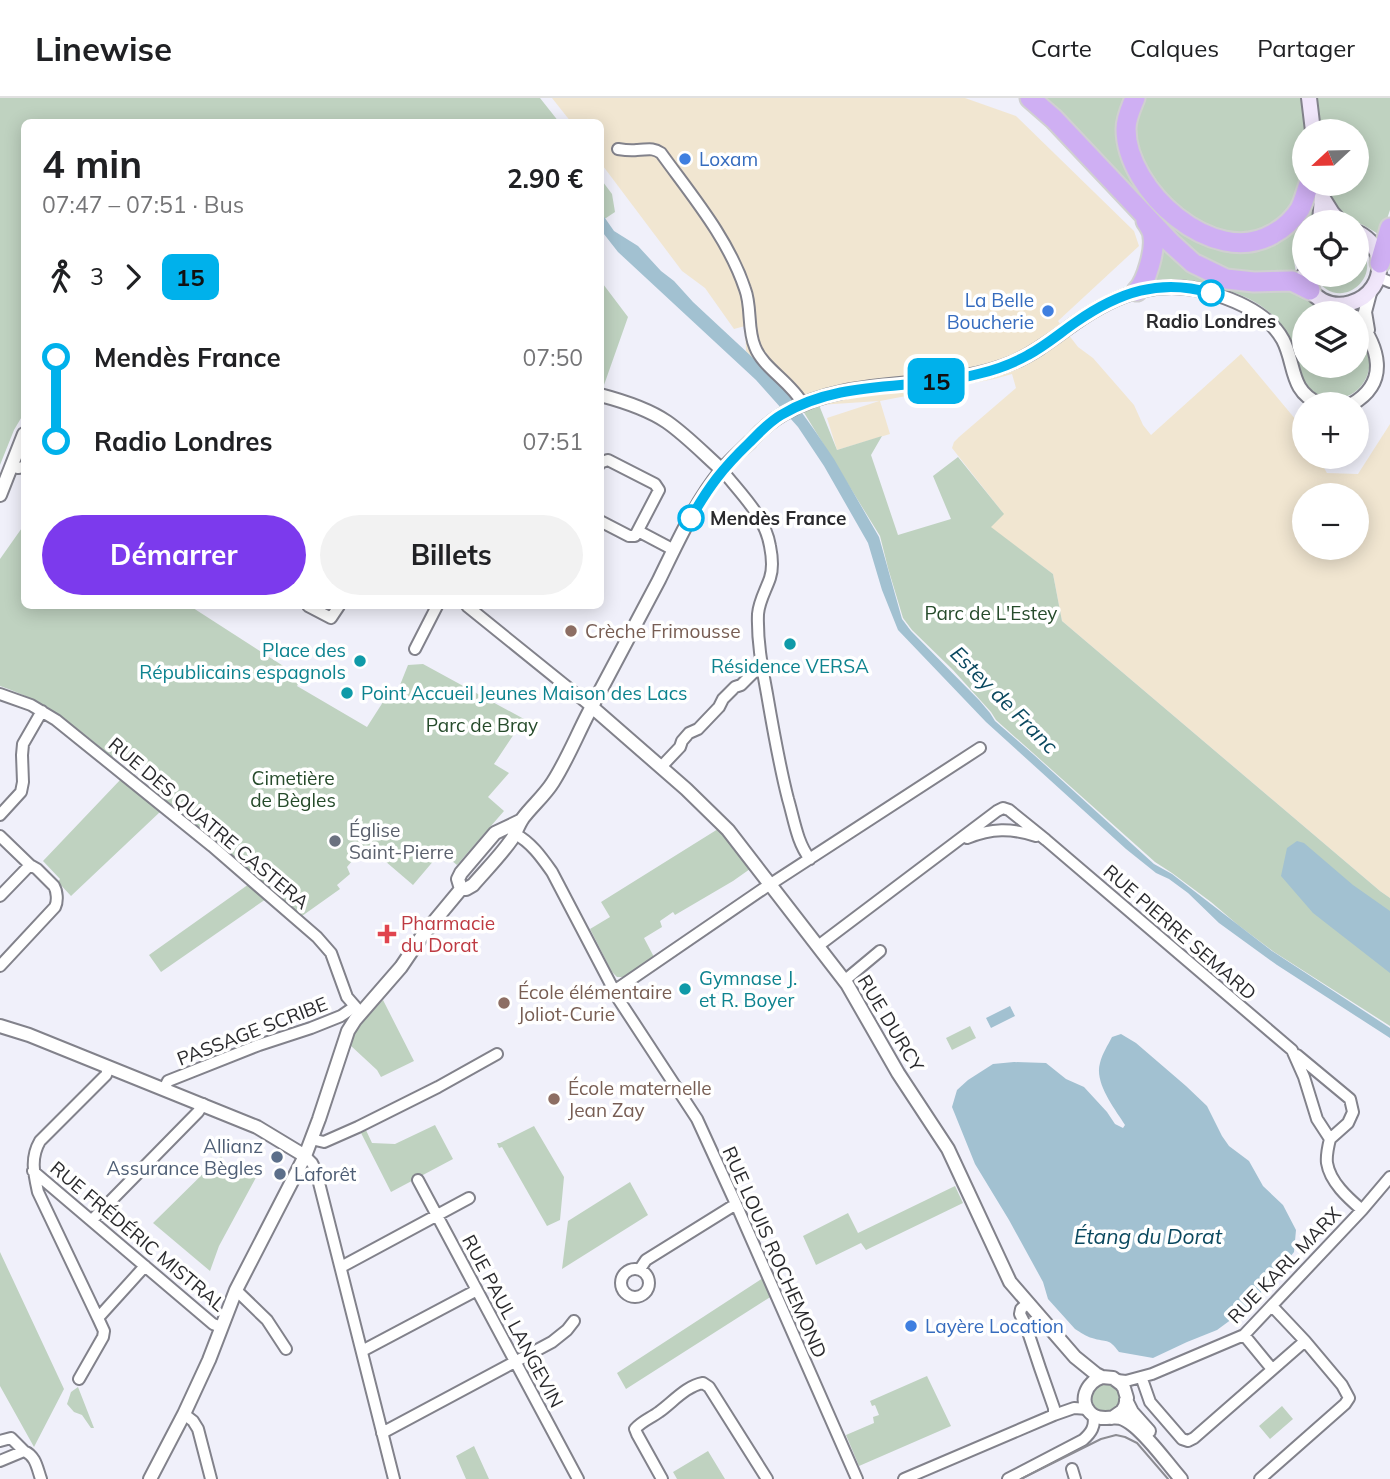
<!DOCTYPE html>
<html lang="fr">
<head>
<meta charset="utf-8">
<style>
	:root { --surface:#fff; --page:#f2f2f2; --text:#202124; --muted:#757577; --line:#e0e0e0; --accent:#7c3aed }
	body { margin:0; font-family:Mulish,sans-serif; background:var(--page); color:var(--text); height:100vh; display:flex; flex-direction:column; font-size:26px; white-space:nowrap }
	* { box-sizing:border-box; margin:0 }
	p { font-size:23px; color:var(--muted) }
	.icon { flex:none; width:38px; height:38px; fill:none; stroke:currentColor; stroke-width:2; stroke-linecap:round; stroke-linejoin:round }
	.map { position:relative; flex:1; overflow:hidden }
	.drawer { position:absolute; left:21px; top:21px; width:583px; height:490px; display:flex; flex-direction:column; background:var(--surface); border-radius:10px; box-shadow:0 4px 18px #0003 }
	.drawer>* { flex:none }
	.badge { padding:0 14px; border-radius:10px; font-size:24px; line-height:46px }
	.needle { width:46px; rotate:248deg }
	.buttons { position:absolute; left:1292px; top:21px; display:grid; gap:14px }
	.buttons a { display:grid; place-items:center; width:77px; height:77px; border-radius:50%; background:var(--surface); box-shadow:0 4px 18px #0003; font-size:35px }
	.map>.badge { position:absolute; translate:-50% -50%; box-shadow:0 0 0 4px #fff }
	.legs { display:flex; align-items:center; gap:10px; height:77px; padding:0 21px; font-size:23px }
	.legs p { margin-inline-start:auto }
	.head { display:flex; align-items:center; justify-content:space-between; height:119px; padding:0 21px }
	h1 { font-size:38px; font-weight:700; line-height:52px }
	.cta { display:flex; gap:14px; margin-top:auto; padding:14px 21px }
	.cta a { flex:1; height:80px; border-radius:42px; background:var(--accent); color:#fff; font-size:28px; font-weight:700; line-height:80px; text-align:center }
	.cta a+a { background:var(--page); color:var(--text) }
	ul { padding:0 21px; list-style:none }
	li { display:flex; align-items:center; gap:24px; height:84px; font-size:26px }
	li i { display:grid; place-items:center; width:10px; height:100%; margin:0 9px; background:currentColor }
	li i::after { content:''; width:18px; height:18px; margin:-9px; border:5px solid; border-radius:50%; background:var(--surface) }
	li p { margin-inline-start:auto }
	li:first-child i { background:linear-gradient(#0000 50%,currentColor 0) }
	li:last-child i { background:linear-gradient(currentColor 50%,#0000 0) }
	header { display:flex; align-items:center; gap:42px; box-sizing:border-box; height:98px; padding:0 35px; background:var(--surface); border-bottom:2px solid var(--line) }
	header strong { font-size:33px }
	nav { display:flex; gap:38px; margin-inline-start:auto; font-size:24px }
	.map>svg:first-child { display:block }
	.industrial { fill:#f1e6d1; fill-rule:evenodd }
	.green { fill:#bfd2c0 }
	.water { fill:#a2c1d1 }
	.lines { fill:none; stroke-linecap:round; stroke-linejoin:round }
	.minor-casing { stroke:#82828b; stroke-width:14 }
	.tertiary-casing { stroke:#82828b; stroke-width:16 }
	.secondary-casing { stroke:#82828b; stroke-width:18 }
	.motorway-casing { stroke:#d0d0d1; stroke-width:23 }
	.minor { stroke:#fff; stroke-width:10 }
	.tertiary { stroke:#fff; stroke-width:12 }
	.secondary { stroke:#f1e7fb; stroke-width:14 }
	.motorway { stroke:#cfaff3; stroke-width:19 }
	.tram { stroke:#8c8c92; stroke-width:2 }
	.line-1-casing { stroke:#fff; stroke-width:16 }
	.line-1 { stroke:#00b1eb; stroke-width:10 }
	.shop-dot { fill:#3f7fe0; stroke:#fff; stroke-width:2.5 }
	.stop-1-dot { fill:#fff; stroke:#00b1eb; stroke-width:3.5 }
	.education-dot { fill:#8d6e63; stroke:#fff; stroke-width:2.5 }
	.culture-dot { fill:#0f9aa8; stroke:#fff; stroke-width:2.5 }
	.worship-dot { fill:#6b7280; stroke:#fff; stroke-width:2.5 }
	.health-dot { fill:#e0444e; stroke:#fff; stroke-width:2.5 }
	.service-dot { fill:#5c6f8a; stroke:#fff; stroke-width:2.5 }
	.labels { text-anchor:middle; stroke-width:7; stroke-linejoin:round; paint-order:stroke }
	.shop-label { font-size:19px; fill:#366cbe; stroke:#fff; text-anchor:start }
	.stop-label { font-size:19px; font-weight:bold; fill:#2a2a2d; stroke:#fff }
	.park-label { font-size:19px; fill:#264b2b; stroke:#fff }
	.education-label { font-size:19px; fill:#785e54; stroke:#fff; text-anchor:start }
	.culture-label { font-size:19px; fill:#0d838f; stroke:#fff; text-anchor:start }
	.street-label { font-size:19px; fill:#2a2a2d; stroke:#fff }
	.worship-label { font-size:19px; fill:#5b616d; stroke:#fff; text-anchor:start }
	.health-label { font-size:19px; fill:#be3a42; stroke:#fff; text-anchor:start }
	.service-label { font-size:19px; fill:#4e5e75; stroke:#fff; text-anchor:end }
	.water-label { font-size:21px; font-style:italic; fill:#0a485f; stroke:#fff }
</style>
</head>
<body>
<header>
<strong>Linewise</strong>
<nav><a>Carte</a><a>Calques</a><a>Partager</a></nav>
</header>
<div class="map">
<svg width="1390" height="1381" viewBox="0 0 1390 1381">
	<rect width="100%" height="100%" fill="#f0f0fa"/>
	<!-- industrial -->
	<path class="industrial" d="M552 0H965L1016 18 1134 133 1139 148 1058 223 1078 249 1093 260 1134 307 1143 327 1151 337 1241 256 1296 322 1304 335V359H1318L1327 375 1358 376 1390 326V800L1380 793 1062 523 1053 476 990 429 1003 415 952 350 954 344 959 339 1016 290 1012 276 994 281 880 303 890 336 837 352 827 320 879 303 819 307 803 313 746 253 745 228 734 231 705 190 682 173 600 64V24H571ZM1304 397H1356V450H1304Z"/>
	<!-- green -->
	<path class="green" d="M0 0H540L559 24H24V315L14 332 0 367Z
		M1036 0H1129L1126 4 1152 105 1255 148 1312 86 1315 110 1314 124H1304V141L1298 150 1294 163 1297 180 1212 172Z
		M1141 0H1301L1306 33H1304V80L1296 101 1280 123 1256 136 1237 138 1191 122 1155 89 1133 42 1139 3Z
		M1317 0H1390V112L1382 136H1378C1353 118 1333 123 1328 86H1356V33H1321Z
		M600 80 612 96 615 114 600 124Z
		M1157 136 1190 166 1299 192C1310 203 1319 210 1334 215H1304V268H1356V232C1362 241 1368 251 1369 262 1372 289 1343 310 1319 297 1297 286 1299 261 1290 241 1269 193 1196 180 1148 183Z
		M1356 146C1390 175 1338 221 1314 177H1356Z
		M600 182 628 219 604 287H600Z
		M819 307 837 352 882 338 871 357 898 437 951 421 933 378 958 359 1004 416 991 429 1053 476 1062 523 1380 793 1390 800V928L1274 854 1238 827 1211 804 1172 775 1155 764 996 622 991 614 953 572 912 532 903 520 888 470 880 438 803 313Z
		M24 427V508H190L302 580 297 588 367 629 383 604 394 602 408 567 423 566 524 621 494 666 509 675 488 699 504 713 457 767 441 754 413 787 385 763 379 762 366 753H362L354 764 352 763 347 769 350 776 337 787 340 791 302 818 151 690 160 678 133 657 130 655 127 660 119 654 112 659C76 629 46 603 0 588V461Z
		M121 681 161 713 71 798 58 784 60 781 43 763Z
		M718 731 750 771 733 783 675 817 673 814 660 823 662 829 644 840 654 859 624 879H617L612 874 590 831 610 819 601 804Z
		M249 786 266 801 161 874 149 857Z
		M383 902 414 963 381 979 377 972 350 947 357 930Z
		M970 928 976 940 952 952 946 940Z
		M435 1027 453 1061 391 1094 360 1033 365 1030 372 1045 395 1046Z
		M534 1028 564 1079 560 1122 547 1128 502 1049 499 1050 497 1045H500Z
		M221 1058 232 1074 237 1068 245 1075 260 1072 219 1148 210 1173 153 1125Z
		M630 1084 648 1117 562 1171 568 1123Z
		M955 1088 963 1105 866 1152 861 1145 816 1167 803 1138 848 1115 858 1135Z
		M0 1154 64 1291 34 1349 0 1288Z
		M763 1180 772 1198 626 1291 617 1275Z
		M927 1278 951 1328 859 1368 846 1337 874 1325 873 1319 879 1317 875 1307 872 1308 870 1303Z
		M1092 1300a14 14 0 1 1 28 0a14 14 0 1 1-28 0Z
		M78 1289 94 1330H91L82 1317 74 1314 67 1306 71 1294Z
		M1282 1308 1293 1321 1270 1341 1259 1328Z
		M474 1348 489 1381H466L456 1358Z
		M708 1353 725 1381H677L673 1374Z"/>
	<!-- water -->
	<path class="water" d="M600 113 614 133 638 148 661 173 674 183 693 204 751 258 790 298 815 333 834 361 879 439 902 521 911 533 979 602 990 615 995 623 1034 657 1154 766 1172 776 1272 853 1390 930V940L1277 867 1219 825 1188 795 1169 781 1156 775 1126 751 986 624 898 532 882 492 868 445 824 368 798 329 756 282 618 154 600 131Z
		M1297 743 1304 745 1353 787 1390 813V875L1313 815 1281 778 1287 750Z
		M1010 908 1015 918 991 930 986 920Z
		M1121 936 1136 945 1186 988 1207 1008 1222 1038 1229 1048 1249 1063 1263 1088 1283 1107 1296 1132 1294 1154 1275 1178 1247 1210 1217 1232 1187 1244 1153 1260 1119 1254C1108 1239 1107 1245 1092 1240 1087 1239 1080 1234 1075 1231L1048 1201 1043 1184 1009 1122 975 1066 952 1009 957 992 968 982 993 966 1014 964 1046 965 1066 981 1084 989 1107 1014 1115 1026 1123 1030 1125 1027C1115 1011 1094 985 1100 965 1102 956 1108 947 1112 939Z"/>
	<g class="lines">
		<defs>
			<path id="minor" d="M618 51C624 52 630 53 637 52 647 52 652 49 661 55 692 98 728 140 745 191 752 209 747 231 755 249 763 270 791 284 803 306
				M1378 179 1390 184
				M600 366 602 364 608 362 655 386 659 392 635 438H629L600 423
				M13 368 18 370 24 369
				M722 372C740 395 765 418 770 448 772 458 773 471 770 480 766 492 759 503 758 516 757 543 762 569 767 596 773 631 779 666 788 701 794 721 797 745 810 761
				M638 433 674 452
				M308 508 331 520 339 508
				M467 508 592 609
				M415 551 437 508
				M0 596 31 607 56 622 212 748 317 839 331 855 347 899 361 915
				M661 669 680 649 682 643 689 635 698 631 719 609 723 601 735 589 741 587 755 573 763 572
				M0 717 21 694 23 684 22 657 23 646 42 613
				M515 736C531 744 542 760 552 774L619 902 697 1021 736 1106 857 1381
				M0 738 30 767 0 798
				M967 740C992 730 1011 730 1036 738
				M818 848 997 713 1003 710 1009 712 1046 742 1292 952 1304 979 1317 1021 1330 1041C1328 1049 1326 1057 1327 1065 1330 1084 1348 1100 1362 1112
				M0 868 55 809C58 803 57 793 54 788L37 771 30 767
				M844 883 880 853
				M614 893 763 791 980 650
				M1297 957 1350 1001 1353 1014 1348 1025 1330 1041
				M109 969 106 977 40 1043C30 1060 34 1076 38 1094L98 1220 145 1168
				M164 991 168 983 259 947 311 930 341 918 354 909
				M311 1041 324 1044 358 1029 438 989 497 956
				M305 1058 312 1065 316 1073 394 1381
				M33 1073 213 1226 221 1229
				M418 1082 578 1381
				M92 1122 198 1014 203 1006
				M341 1169 469 1100
				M621 1185a14 14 0 1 1 28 0a14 14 0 1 1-28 0Z
				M640 1171 646 1162 736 1106
				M236 1192 267 1222 286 1251
				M1028 1205 1021 1211 1020 1216 1026 1228 1040 1270 1054 1310V1317
				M1244 1237 1272 1271
				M362 1253 477 1192
				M79 1281 103 1239 104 1233 98 1220
				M1117 1282 1126 1283 1152 1276 1244 1237 1362 1112 1390 1079
				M1143 1284 1150 1304 1182 1341 1188 1343 1194 1340 1305 1243
				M184 1316 193 1323 198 1331 211 1381
				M382 1335 552 1244 567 1232 574 1223
				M0 1343 11 1340 24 1353
				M0 1363 24 1353C36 1358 37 1370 41 1381
				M1072 1371 1075 1381
				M662 1381 637 1336 635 1331C642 1323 651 1320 659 1314 673 1304 686 1288 703 1285L709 1289 767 1381
				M904 1381 1054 1317 1074 1310 1088 1311
				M1008 1381 1083 1342C1091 1335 1096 1328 1093 1317
				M1260 1381 1345 1306 1349 1300 1342 1287 1305 1243 1272 1208"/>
			<path id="tertiary" d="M1368 232 1365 214 1370 195
				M600 297C623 303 648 311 667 324 687 338 704 356 722 372
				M1352 306C1390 284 1379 249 1356 219
				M0 397 24 336
				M592 609 686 691 728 732 847 886 898 975 948 1051 1010 1184 1075 1259 1096 1276 1102 1279 1113 1280 1121 1286 1124 1290 1127 1300 1125 1308 1122 1313 1112 1320
				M461 791 458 781 461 775 495 735 520 723
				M0 928 29 937 257 1029 305 1058
				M1102 1279C1086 1284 1077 1305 1093 1317 1102 1323 1111 1318 1120 1320 1125 1321 1130 1325 1134 1328 1152 1343 1166 1364 1181 1381
				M1126 1302 1132 1314 1149 1333
				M150 1381 184 1316 209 1262 236 1192 305 1058 319 1021 348 933 355 922 401 869 422 838 461 791H466L473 787C486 772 500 758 512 741 516 735 518 727 523 720 532 708 545 697 553 684 567 662 577 637 589 614 612 570 636 526 659 482 677 445 695 405 721 373 730 362 741 353 751 343 760 333 771 323 783 316 854 274 940 296 1014 264 1037 254 1055 239 1075 225 1119 194 1162 179 1215 196 1240 204 1270 218 1283 242 1296 267 1289 293 1320 306"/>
			<path id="secondary" d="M1309 0 1313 33
				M1322 99 1332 115 1340 124
				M1320 124 1322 99 1320 86
				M1304 177C1316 228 1390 208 1378 157 1374 146 1366 138 1356 134"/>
			<path id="motorway" d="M1030 0 1054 21 1171 145 1193 165 1226 181 1254 184 1292 183 1310 192
				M1135 0C1131 10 1126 20 1126 31 1126 92 1213 171 1273 136 1284 130 1293 122 1300 111 1304 103 1306 94 1309 86
				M1380 165 1390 130
				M1137 193C1147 183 1155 152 1153 139 1153 133 1149 128 1146 123"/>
		</defs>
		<!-- minor casing -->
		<use href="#minor" class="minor-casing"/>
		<!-- tertiary casing -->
		<use href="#tertiary" class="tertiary-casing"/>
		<!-- secondary casing -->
		<use href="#secondary" class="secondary-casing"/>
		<!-- motorway casing -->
		<use href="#motorway" class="motorway-casing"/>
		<!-- minor -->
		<use href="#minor" class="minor"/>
		<!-- tertiary -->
		<use href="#tertiary" class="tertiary"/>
		<!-- secondary -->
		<use href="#secondary" class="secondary"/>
		<!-- motorway -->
		<use href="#motorway" class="motorway"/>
		<!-- tram -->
		<path class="tram" d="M1021 1381 1101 1341 1116 1337 1125 1339 1137 1345 1168 1381"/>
	</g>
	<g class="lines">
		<defs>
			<path id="line-1" d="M691 420C709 388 723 370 749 345 759 335 769 324 781 317 842 280 913 293 978 276 995 272 1012 266 1028 257 1045 248 1060 235 1076 224 1119 194 1160 180 1211 195"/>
		</defs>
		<!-- line-1 casing -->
		<use href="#line-1" class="line-1-casing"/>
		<!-- line-1 -->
		<use href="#line-1" class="line-1"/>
	</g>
	<!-- markers -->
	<g class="shop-dot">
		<circle cx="685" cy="61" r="7"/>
		<circle cx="1048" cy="213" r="7"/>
		<circle cx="911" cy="1228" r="7"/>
	</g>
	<g class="stop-1-dot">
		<circle cx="1211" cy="195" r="12"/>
		<circle cx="691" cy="420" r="12"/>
	</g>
	<g class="education-dot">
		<circle cx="571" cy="533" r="7"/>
		<circle cx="504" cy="905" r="7"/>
		<circle cx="554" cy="1001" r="7"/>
	</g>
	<g class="culture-dot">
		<circle cx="790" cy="546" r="7"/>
		<circle cx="360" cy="563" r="7"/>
		<circle cx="347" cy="595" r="7"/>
		<circle cx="685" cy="891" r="7"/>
	</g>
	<circle class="worship-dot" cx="335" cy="743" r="7"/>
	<path class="health-dot" d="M383.5 825.5h7v7h7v7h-7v7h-7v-7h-7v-7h7z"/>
	<g class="service-dot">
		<circle cx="277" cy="1059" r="7"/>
		<circle cx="280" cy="1076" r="7"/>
	</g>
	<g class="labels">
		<!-- shop labels -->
		<g class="shop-label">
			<text x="699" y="68">Loxam</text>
			<text x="1034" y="209" text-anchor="end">La Belle<tspan x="1034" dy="22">Boucherie</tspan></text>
			<text x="925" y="1235">Layère Location</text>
		</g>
		<!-- stop labels -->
		<g class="stop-label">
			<text x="1211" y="230">Radio Londres</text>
			<text x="710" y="427" text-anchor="start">Mendès France</text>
		</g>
		<!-- park labels -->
		<g class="park-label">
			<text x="991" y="522">Parc de L'Estey</text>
			<text x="482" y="634">Parc de Bray</text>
			<text x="293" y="687">Cimetière<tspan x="293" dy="22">de Bègles</tspan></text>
		</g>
		<!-- education labels -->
		<g class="education-label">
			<text x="585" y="540">Crèche Frimousse</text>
			<text x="518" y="901">École élémentaire<tspan x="518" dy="22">Joliot-Curie</tspan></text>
			<text x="568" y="997">École maternelle<tspan x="568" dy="22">Jean Zay</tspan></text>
		</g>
		<!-- culture labels -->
		<g class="culture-label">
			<text x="346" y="559" text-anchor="end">Place des<tspan x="346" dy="22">Républicains espagnols</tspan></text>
			<text x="790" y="575" text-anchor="middle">Résidence VERSA</text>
			<text x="361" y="602">Point Accueil Jeunes Maison des Lacs</text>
			<text x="699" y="887">Gymnase J.<tspan x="699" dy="22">et R. Boyer</tspan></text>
		</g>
		<!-- street labels -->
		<g class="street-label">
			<text transform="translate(209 725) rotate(40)" y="7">RUE DES QUATRE CASTERA</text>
			<text transform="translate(1180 834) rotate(41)" y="7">RUE PIERRE SEMARD</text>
			<text transform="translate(891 925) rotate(59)" y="7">RUE DURCY</text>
			<text transform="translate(252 933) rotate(-21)" y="7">PASSAGE SCRIBE</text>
			<text transform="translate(138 1138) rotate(40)" y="7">RUE FRÉDÉRIC MISTRAL</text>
			<text transform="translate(775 1154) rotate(66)" y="7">RUE LOUIS ROCHEMOND</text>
			<text transform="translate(1284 1167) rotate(-46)" y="7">RUE KARL MARX</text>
			<text transform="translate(513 1223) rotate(62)" y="7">RUE PAUL LANGEVIN</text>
		</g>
		<!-- worship labels -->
		<g class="worship-label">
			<text x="349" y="739">Église<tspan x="349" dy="22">Saint-Pierre</tspan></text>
		</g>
		<!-- health labels -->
		<g class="health-label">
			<text x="401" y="832">Pharmacie<tspan x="401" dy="22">du Dorat</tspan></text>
		</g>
		<!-- service labels -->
		<g class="service-label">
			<text x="263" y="1055">Allianz<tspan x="263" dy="22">Assurance Bègles</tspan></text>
			<text x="294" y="1083" text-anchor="start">Laforêt</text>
		</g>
		<!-- water labels -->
		<g class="water-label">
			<text transform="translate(1004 602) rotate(45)" y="7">Estey de Franc</text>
			<text x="1148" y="1146">Étang du Dorat</text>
		</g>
	</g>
</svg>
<div class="buttons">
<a><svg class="needle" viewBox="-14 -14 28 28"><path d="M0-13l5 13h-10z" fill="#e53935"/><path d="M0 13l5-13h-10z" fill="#757577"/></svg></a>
<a><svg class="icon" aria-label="locate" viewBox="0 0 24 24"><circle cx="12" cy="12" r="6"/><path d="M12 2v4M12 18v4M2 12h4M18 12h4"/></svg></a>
<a><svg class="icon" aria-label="layers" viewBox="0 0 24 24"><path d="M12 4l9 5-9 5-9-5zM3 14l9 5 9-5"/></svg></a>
<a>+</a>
<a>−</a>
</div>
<b class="badge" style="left:936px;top:283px;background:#00b1eb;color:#111">15</b>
<section class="drawer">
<div class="head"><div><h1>4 min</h1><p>07:47 – 07:51 · Bus</p></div><b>2.90 €</b></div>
<div class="legs"><svg class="icon" aria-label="walk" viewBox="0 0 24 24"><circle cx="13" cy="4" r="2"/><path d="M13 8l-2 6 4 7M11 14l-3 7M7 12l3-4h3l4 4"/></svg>3<svg class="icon" aria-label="forward" viewBox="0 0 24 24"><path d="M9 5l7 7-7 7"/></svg><b class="badge" style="background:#00b1eb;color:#111">15</b></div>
<ul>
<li><i style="color:#00b1eb"></i><b>Mendès France</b><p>07:50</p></li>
<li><i style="color:#00b1eb"></i><b>Radio Londres</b><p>07:51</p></li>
</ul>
<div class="cta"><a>Démarrer</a><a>Billets</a></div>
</section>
</div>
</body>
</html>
